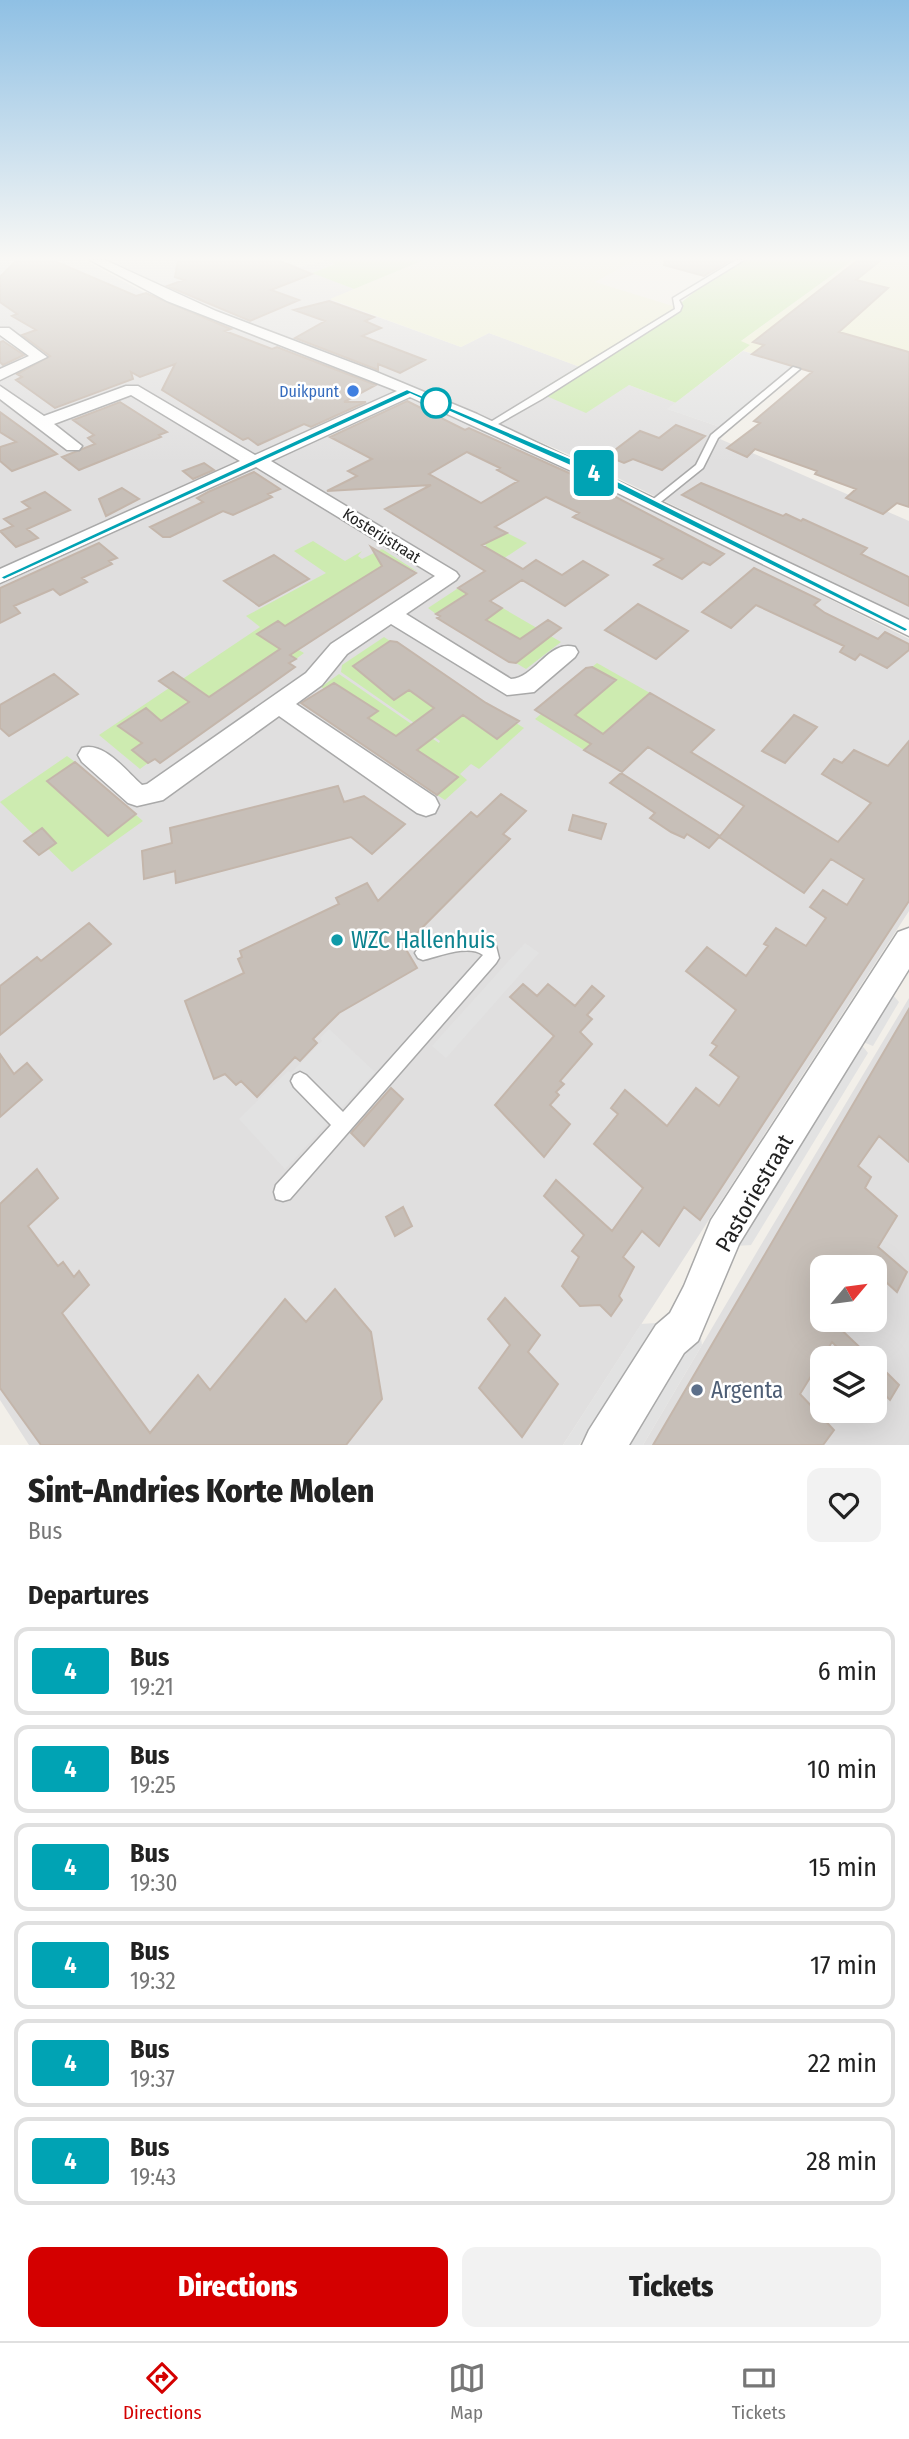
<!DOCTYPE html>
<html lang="en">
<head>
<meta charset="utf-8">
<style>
	:root { --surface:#fff; --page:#f2f2f2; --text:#222; --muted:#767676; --line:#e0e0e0; --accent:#d40000 }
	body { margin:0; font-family:"Fira Sans Condensed",sans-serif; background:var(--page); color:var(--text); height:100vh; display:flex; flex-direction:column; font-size:26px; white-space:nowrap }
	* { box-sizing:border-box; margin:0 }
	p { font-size:23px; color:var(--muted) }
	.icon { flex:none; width:38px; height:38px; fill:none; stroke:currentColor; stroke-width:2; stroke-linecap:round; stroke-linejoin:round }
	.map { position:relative; height:1445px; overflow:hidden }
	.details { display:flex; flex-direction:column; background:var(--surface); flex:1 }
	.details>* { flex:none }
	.badge { padding:0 14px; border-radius:5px; font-size:24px; line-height:46px }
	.needle { width:46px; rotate:61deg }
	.buttons { position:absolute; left:810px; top:1255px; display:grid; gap:14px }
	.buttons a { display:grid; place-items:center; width:77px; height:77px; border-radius:14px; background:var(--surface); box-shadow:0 7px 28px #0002; font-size:35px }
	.map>.badge { position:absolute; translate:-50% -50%; box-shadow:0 0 0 4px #fff }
	h2 { padding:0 28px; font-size:26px; line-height:63px }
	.round { display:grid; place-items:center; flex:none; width:74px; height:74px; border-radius:14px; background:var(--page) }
	.headline { display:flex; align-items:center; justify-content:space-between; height:119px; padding:0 28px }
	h1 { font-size:33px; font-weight:800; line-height:52px }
	.cta { display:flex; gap:14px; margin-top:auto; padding:14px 28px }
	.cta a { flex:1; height:80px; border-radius:14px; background:var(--accent); color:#fff; font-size:28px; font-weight:800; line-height:80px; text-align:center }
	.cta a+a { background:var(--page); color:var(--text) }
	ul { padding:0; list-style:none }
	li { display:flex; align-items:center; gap:21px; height:88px; margin:0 14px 10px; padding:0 14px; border:4px solid var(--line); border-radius:14px }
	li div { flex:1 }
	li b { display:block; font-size:26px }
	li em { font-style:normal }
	li .badge { min-width:77px; font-weight:700; text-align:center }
	.menu { display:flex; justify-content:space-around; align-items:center; height:98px; border-top:2px solid var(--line); background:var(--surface); font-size:19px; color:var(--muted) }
	.menu a { display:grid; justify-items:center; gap:4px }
	.menu .selected { color:var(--accent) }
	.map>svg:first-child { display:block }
	.residential { fill:#e0dfdf; fill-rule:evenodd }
	.farmland { fill:#eef0d5 }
	.grass { fill:#cdebb0 }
	.parking { fill:#e2e2e2 }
	.building { fill:#c7bfb8; stroke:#c4b6ab; stroke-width:2; fill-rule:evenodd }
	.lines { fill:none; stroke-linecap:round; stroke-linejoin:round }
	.service-casing { stroke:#a9a9a9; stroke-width:3 }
	.minor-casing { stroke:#a9a9a9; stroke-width:3 }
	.service { fill:#fff; fill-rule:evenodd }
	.minor { fill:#fff; fill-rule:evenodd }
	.line { fill:#00a3b4; stroke:#fff; stroke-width:2 }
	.shop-dot { fill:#3f7fe0; stroke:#fff; stroke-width:2.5 }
	.stop-dot { fill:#fff; stroke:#00a3b4; stroke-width:3.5 }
	.culture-dot { fill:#0f9aa8; stroke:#fff; stroke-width:2.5 }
	.service-dot { fill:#5c6f8a; stroke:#fff; stroke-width:2.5 }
	.labels { text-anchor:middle; stroke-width:5; stroke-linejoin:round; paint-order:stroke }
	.far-shop-label { font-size:16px; fill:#366cbe; stroke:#fff; text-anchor:end }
	.far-street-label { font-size:16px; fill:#222; stroke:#fff }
	.near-culture-label { font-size:23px; fill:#0d838f; stroke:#fff; text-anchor:start }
	.near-street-label { font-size:23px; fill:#222; stroke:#fff }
	.near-service-label { font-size:23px; fill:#4e5e75; stroke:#fff; text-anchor:start }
</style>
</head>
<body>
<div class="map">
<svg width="909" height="1445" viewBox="0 0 909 1445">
	<rect width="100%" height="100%" fill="#f2efe9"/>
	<!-- residential -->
	<path class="residential" d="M0 260H84L156 299 361 376 581 474 909 639V911L563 1445H29L0 1400Z
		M108 260H281L300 267 327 260 336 263 313 273 354 289 331 300 461 347 489 333 580 367 537 392 629 385 676 403 668 409 729 430 720 439 909 521V621L577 458 362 364 200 307Z
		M909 998V1445H643L758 1250ZM822 1267H875V1320H822ZM822 1358H875V1410H822Z"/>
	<!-- farmland -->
	<path class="farmland" d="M424 260H635L595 282 676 307 580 367 489 333 461 347 330 299Z
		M853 260 909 263V392L743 351 750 345 740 342Z"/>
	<!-- grass -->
	<path class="grass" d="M327 260H424L354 289 312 273 335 264Z
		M746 260H853L741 341 750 345 676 403 629 385 586 413 537 392 676 307 704 284Z
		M493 526 527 543 488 569 486 545 474 538Z
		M313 541 345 561 362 551 358 556 362 559 382 549 418 572 400 564 297 649 304 653 296 659 279 649 132 750 148 763 140 769 99 735 260 627 246 616 326 573 294 551Z
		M463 585 561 642 526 669 516 663 486 620 460 600 436 614 428 608Z
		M384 637 390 641 372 653 486 732 498 739 516 723 524 728 479 769 471 764 460 774 467 780 445 800 437 795 457 776 321 687 339 674 439 743 440 741 341 672 342 665Z
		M597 663 650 693 603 734 594 727 582 738 591 744 584 750 535 719 541 714 558 724 566 719 569 720 593 695 596 697 612 678 592 667Z
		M67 756 75 762 47 782 108 836 136 815 143 821 72 872 0 802Z"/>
	<!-- parking -->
	<path class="parking" d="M743 351 803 369 729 430 667 409Z
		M525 943 539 953 446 1058 432 1046Z
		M892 994 899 1002 873 1046 863 1042Z
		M329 1029 375 1072 285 1169 239 1119 288 1071 291 1073 322 1041 320 1038Z
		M861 1044 868 1053 751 1245 736 1246Z
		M656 1323 579 1445H563L641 1324Z
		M699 1326 702 1345 643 1445H626Z"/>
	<!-- building -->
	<path class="building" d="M17 260H52L136 296 146 293 231 329 225 331 272 349 277 347 376 385 344 402H366L311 427 304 424 258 445 248 438 243 440 162 390 175 364 140 377 131 372 133 379 55 408 16 380 22 377 17 374 50 356 22 335 36 330 12 316 17 314 0 302V277Z
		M178 260H277L312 274 271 290 299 300 250 321 167 286 184 280 175 277Z
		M665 260H731L704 276 664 265Z
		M858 260H881L856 280 888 288 839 332 909 352V507L897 503 883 514 846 498 856 489 815 474 817 471 755 449 747 457 727 448 760 423 754 421 812 372 752 354 764 345 753 342Z
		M329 301 374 317 365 321 381 328 362 336 425 360 400 373 378 364V370L295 338 325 321 294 310Z
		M3 341 24 355 3 365 0 362V342Z
		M407 401 465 430 469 428 578 477 724 554 710 565 703 562 682 579 654 565 663 559 573 517 579 513 546 497 495 527 507 533 482 545 523 569 536 560 562 575 583 561 608 575 565 606 522 580 490 601 502 608 486 620 520 639 548 620 561 628 516 663 509 662 437 618 440 616 436 614 467 594 458 588 485 571 385 509 431 485 327 491 357 476 348 471 372 459 330 437ZM467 452 500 468 497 470 518 481 481 503 429 474Z
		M120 402 167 432 159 435 161 437 79 470 62 457 95 444 88 438 94 435 73 420Z
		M0 412 33 436 57 454 12 471 0 461V447L16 442 0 432Z
		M676 425 705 436 662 470 633 459 624 463 607 456 640 431 659 438Z
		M204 463 214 470 193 479 183 471Z
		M254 472 280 489 268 494 272 497 233 515 223 511 170 537H163L150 527 203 502 197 498 208 492Z
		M701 483 783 516 786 514 801 521 803 519 867 548 861 554 909 577V606L682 495Z
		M122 488 139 499 106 516 99 499Z
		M45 492 70 510 27 529 38 538 16 547 0 531 13 526 4 519 30 508 22 502Z
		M99 543 117 558 109 561 112 564 82 578 87 582 60 595 53 589 14 606 20 613 0 623V588Z
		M371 547 416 573 290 655 296 659 289 663 295 667 160 763 155 759 148 763 132 750 142 743 118 726 146 708 161 721 189 702 159 681 173 672 209 697 280 649 257 634 278 621 285 626 382 566Z
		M274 555 309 579 259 606 224 581Z
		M754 568 820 600 814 605 825 613 878 639 885 632 909 644V650L887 668 860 654 855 660 840 652 844 646 756 605 731 628 702 612Z
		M638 604 688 631 656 659 605 630Z
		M390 641 397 642 486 703 519 721 497 739 463 715 417 750 458 777 437 795 301 703 334 683 378 711 368 718 396 736 434 708 409 690 394 700 353 666Z
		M592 667 616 680 575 715 603 734 650 693 714 730 691 752 838 842 871 803 822 774 834 759 842 763 854 750 888 766 909 741V901L700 1220 684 1207 659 1246 642 1231 623 1257 634 1267 619 1296 622 1300 611 1316 600 1305 580 1306 562 1286 579 1257 572 1251 584 1235 544 1196 556 1180 612 1231 643 1188 594 1144 618 1114 611 1108 625 1090 667 1126 696 1088 719 1106 739 1077 710 1055 717 1046 712 1043 736 1010 686 971 707 947 746 976 768 946 764 944 776 928 806 946 826 918 810 907 823 890 847 905 864 879 831 859 804 893 719 837 709 848 687 834 684 838 671 832 650 818 655 813 610 783 621 773 720 836 744 806 648 747 622 772 584 750 591 744 535 710 586 668Z
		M54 674 78 694 9 736 0 728V705Z
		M794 715 817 727 785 763 762 751Z
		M75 762 136 814 108 836 47 781Z
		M338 786 344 802 364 796 405 824 372 854 351 837 176 883 175 871 144 879 142 851 172 843 170 828Z
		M501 794 526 811 503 834 510 839 404 946 417 968 339 1013 313 1039 317 1043 300 1061 295 1057 257 1097 241 1081 236 1085 225 1074 214 1079 185 1001 244 973 238 959 242 957 240 951 339 904 336 898 367 883 378 901 471 812 477 817Z
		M573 815 606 824 601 839 569 830Z
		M42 828 56 843 39 855 24 841Z
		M89 923 111 944 0 1035V986L37 957 41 961Z
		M523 984 537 996 548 984 575 1006 592 986 604 996 587 1015 592 1019 580 1032 592 1044 560 1081 564 1084 556 1092 559 1095 550 1105 570 1124 544 1157 495 1105 554 1036 510 997Z
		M909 1009V1162L879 1136 858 1166 871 1177 865 1188 897 1216 878 1247 907 1272 897 1292 875 1272V1267H822V1295L816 1305 822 1311V1320H831L871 1358H848L832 1342 800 1394 834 1430 823 1445H653Z
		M0 1054 14 1074 27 1063 42 1080 0 1117Z
		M391 1088 403 1099 364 1146 351 1133Z
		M37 1169 58 1198 28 1226 58 1266 63 1262 74 1277 79 1271 89 1285 62 1313 150 1433 198 1375 210 1390 285 1299 306 1322 335 1289 371 1332 382 1399 346 1445H41L0 1388V1204Z
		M403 1207 412 1226 395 1236 386 1217Z
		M505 1298 540 1335 528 1352 558 1384 522 1437 479 1388 510 1345 488 1319Z
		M875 1361 899 1385 890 1400 875 1385Z"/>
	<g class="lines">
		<defs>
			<path id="service" d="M736 260H744L679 300 682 306 680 311 542 399 491 428 484 426 675 309 673 298Z
				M793 367 800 369 718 438 703 468 657 505H651V501L696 465 711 435Z
				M458 938H476L496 946 499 958 496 963 290 1199 283 1201 276 1199 274 1192 276 1185 331 1125 294 1087 291 1081 294 1075 300 1072 306 1075 343 1112 483 955C469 944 440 956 423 960L418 958 415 953 418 948 423 946Z"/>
			<path id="minor" d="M90 260H105L216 311 374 371 477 414 909 620V636L591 480 410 397 271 461 456 572 459 576 456 580 406 614 511 679C536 677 549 639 575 647L578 652 575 657 534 692 507 695 391 624 347 654 322 685 296 704 435 797 439 805 435 813 426 816 417 813 279 716 163 800 137 806 128 803 82 762 78 755 82 748C104 741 126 771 142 785L147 784 306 673 331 644 435 576 256 467 0 583V569L240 461 131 395 54 424 82 446 79 450H67L0 399V386L44 416 126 386H138L255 455 397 391 167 301Z
				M0 328H9L47 357 0 380V369L29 356 0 335Z
				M909 928V969L739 1244 698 1341 684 1353 629 1445H582L589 1430 656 1325 670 1313 684 1286 711 1220 898 932Z"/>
		</defs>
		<!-- service casing -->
		<use href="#service" class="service-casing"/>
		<!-- minor casing -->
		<use href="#minor" class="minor-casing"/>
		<!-- service -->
		<use href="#service" class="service"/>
		<!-- minor -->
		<use href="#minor" class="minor"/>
	</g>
	<!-- sky -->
	<linearGradient id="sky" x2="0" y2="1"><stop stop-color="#8fc0e4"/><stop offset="0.56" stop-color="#f9f8f5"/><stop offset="1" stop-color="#f9f8f5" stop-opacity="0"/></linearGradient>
	<rect width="909" height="462" fill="url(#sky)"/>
	<!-- line -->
	<path class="line" d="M407 389 584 464 909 629 905 632 577 469 410 394 4 580 0 577Z"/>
	<!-- markers -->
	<circle class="shop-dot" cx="353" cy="391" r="7"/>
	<circle class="stop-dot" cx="436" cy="403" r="14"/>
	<circle class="culture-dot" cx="337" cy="940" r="7"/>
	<circle class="service-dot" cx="697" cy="1390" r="7"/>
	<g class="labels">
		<!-- far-shop labels -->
		<g class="far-shop-label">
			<text x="339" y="397">Duikpunt</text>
		</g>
		<!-- far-street labels -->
		<g class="far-street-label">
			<text transform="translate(382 535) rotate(32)" y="6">Kosterijstraat</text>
		</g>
		<!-- near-culture labels -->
		<g class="near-culture-label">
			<text x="351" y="948">WZC Hallenhuis</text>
		</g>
		<!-- near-street labels -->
		<g class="near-street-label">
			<text transform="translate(754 1193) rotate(-60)" y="8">Pastoriestraat</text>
		</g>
		<!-- near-service labels -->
		<g class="near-service-label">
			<text x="711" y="1398">Argenta</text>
		</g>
	</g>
</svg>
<div class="buttons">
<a><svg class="needle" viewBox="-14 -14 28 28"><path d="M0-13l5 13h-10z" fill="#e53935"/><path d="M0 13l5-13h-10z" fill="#767676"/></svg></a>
<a><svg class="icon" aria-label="layers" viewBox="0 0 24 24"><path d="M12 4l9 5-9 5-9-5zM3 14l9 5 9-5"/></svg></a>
</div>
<b class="badge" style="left:594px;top:473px;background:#00a3b4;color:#fff">4</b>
</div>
<section class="details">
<div class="headline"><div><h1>Sint-Andries Korte Molen</h1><p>Bus</p></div><a class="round"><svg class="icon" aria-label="heart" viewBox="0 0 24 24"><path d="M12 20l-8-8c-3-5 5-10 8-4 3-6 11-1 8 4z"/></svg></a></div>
<h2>Departures</h2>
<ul>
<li><span class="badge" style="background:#00a3b4;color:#fff">4</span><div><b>Bus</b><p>19:21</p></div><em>6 min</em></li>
<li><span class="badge" style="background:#00a3b4;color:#fff">4</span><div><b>Bus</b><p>19:25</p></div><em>10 min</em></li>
<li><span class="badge" style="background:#00a3b4;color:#fff">4</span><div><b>Bus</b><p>19:30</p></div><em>15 min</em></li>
<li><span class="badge" style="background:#00a3b4;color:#fff">4</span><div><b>Bus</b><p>19:32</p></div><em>17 min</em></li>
<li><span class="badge" style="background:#00a3b4;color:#fff">4</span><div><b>Bus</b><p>19:37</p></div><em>22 min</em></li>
<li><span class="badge" style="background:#00a3b4;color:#fff">4</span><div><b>Bus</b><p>19:43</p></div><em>28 min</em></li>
</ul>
<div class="cta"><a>Directions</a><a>Tickets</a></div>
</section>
<nav class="menu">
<a class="selected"><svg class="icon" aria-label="directions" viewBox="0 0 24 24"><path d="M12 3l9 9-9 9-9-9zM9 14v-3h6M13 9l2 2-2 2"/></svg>Directions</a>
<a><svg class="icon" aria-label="map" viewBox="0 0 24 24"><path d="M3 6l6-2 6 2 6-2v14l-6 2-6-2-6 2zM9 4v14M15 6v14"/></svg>Map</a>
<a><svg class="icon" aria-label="tickets" viewBox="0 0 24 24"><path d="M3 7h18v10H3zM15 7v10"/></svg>Tickets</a>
</nav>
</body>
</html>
